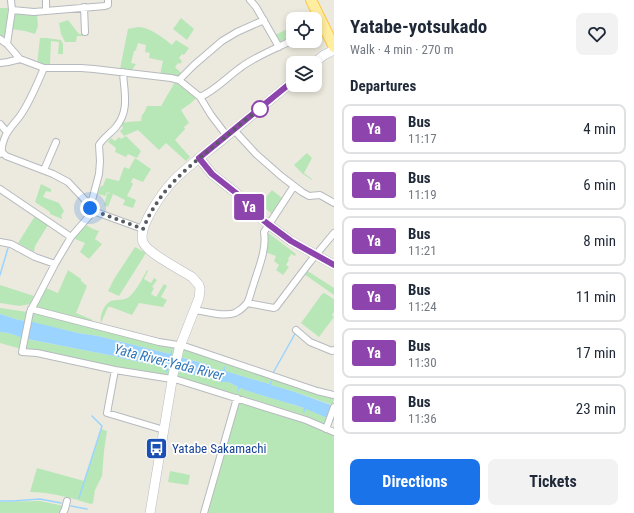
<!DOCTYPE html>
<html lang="en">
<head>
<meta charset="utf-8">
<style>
	:root { --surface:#fff; --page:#f2f2f3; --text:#1f2937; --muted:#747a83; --line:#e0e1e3; --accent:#1a73e8 }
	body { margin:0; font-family:"Roboto Condensed",sans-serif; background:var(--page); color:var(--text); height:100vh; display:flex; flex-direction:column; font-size:15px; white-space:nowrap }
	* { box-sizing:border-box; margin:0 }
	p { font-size:13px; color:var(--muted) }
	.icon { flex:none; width:22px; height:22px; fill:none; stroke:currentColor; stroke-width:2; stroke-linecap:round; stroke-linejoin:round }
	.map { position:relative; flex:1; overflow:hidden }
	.side { display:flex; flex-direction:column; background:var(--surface); width:300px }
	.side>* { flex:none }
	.badge { padding:0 8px; border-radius:3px; font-size:14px; line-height:26px }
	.tools { position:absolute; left:286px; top:12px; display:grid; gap:8px }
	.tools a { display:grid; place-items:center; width:36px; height:36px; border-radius:8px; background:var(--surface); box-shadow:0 2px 6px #0003; font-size:20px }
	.you { position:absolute; width:20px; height:20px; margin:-10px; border:3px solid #fff; border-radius:50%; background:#1a73e8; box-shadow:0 0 0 6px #1a73e833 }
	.map>.badge { position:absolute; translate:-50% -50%; box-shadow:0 0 0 2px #fff }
	h2 { padding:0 16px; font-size:15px; line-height:36px }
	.round { display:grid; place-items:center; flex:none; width:42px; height:42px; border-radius:8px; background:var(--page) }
	.summary { display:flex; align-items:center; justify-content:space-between; height:68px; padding:0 16px }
	h1 { font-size:19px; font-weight:700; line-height:30px }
	.cta { display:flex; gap:8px; margin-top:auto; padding:8px 16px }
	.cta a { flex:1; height:46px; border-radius:8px; background:var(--accent); color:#fff; font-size:16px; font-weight:700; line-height:46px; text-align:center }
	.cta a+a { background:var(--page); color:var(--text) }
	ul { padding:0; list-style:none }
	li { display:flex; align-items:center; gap:12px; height:50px; margin:0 8px 6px; padding:0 8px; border:2px solid var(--line); border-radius:8px }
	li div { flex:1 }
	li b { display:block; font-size:15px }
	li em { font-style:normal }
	li .badge { min-width:44px; font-weight:700; text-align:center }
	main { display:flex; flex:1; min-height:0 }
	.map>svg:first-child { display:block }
	.green { fill:#b8e7b7 }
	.water { fill:#9bd5ff }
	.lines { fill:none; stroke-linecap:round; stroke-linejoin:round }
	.stream { stroke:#9bd5ff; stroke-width:1.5 }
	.street-casing { stroke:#b6babf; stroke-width:8 }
	.secondary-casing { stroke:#b7bbc2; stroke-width:10 }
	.primary-casing { stroke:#fdc645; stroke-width:12 }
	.street { stroke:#fff; stroke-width:6 }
	.secondary { stroke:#fff; stroke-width:9 }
	.primary { stroke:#ffeea0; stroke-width:10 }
	.line-casing { stroke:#fff; stroke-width:9 }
	.line { stroke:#8e44ad; stroke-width:6 }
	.walk { stroke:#575c61; stroke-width:4; stroke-dasharray:0 7.2 }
	.stop-dot { fill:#fff; stroke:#8e44ad; stroke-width:2 }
	.labels { text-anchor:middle; stroke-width:3.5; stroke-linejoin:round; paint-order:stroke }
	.transit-label { font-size:13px; fill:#164399; stroke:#fff; text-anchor:start }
	.water-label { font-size:14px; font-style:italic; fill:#3076b9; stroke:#fff }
</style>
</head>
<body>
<main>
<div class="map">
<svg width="334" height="513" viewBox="0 0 334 513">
	<rect width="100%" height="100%" fill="#ece9de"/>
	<!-- green -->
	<path class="green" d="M0 8H8L6 36 1 37 0 36Z
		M16 12 37 14 38 26 35 34 25 31 11 29 13 16Z
		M181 18 194 29 187 40 173 29Z
		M68 20 79 34H85V36H77L76 42H65L61 34 59 23Z
		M293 26V39L281 45 275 35Z
		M138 27C149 27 164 38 172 45L176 40 189 48 184 55 182 54 179 58 182 61 180 64 178 63 175 67 182 74 179 77 160 75 163 61 149 58 150 53 145 52 146 45 138 43 136 50 134 51 131 63 136 64 132 70 120 69 128 29Z
		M40 38H46L61 40 63 44V54H58L59 42 51 41 50 65H40L37 64Z
		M175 82 196 98 191 103 181 110 189 123 184 127 185 129 175 140 190 157 186 161 166 143 159 150 138 130 124 136 120 131 123 128 121 123 127 122 141 121 142 115 144 113 147 106H161Z
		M126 136 141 151 137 158 128 154 126 157 115 152 116 148 108 142 111 138 115 141 119 137 121 139Z
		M307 153 312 158 304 173 312 179V180L303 174 294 165Z
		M135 158 151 169 143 182 133 178 131 182 133 184 127 196 136 200 133 208 123 205 125 200 113 194 108 207 104 205 107 193 111 194 107 192 105 196 95 193 96 190H99L101 186H103L106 178 119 181 124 167 129 169Z
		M41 184 51 189V192L46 191 43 197 59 203 64 211 61 216 62 217V219L50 214V212L35 202Z
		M272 190 282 198 272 214 260 204Z
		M35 216 48 225 35 246 34 252 18 243Z
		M86 225 93 229 99 231 95 239 102 244 89 259 80 252 85 243 75 239 74 238Z
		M267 232 296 254 295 256 291 254 288 259 289 260 286 265 289 267 283 275 276 270 279 265 274 261 276 256 265 252Z
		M135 247 146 253 119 296 108 291 114 279Z
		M68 270 81 279V281L87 286 76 313 93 320 90 322 38 309 36 306 38 302 46 288 58 293Z
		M147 270 148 271 144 279 151 283 154 278 157 280 152 287 154 288 151 294 156 297 164 284 167 286 161 297 167 300 163 307 139 303 132 315 111 307H108L101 323C99 317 104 304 111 301 117 299 123 301 129 297 137 290 142 279 147 270Z
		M306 270 334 288V295L304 274Z
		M0 285 34 296 30 304 20 306 0 303Z
		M324 293 334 299V312L332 315 334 317 319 337 301 323 322 294Z
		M0 308 28 312 26 321 19 320 0 314Z
		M32 313 116 334 174 348 173 355H172V350H171L170 354 98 336 78 333 30 322Z
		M0 332 8 333 22 337 21 349 0 343Z
		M27 339 114 356 125 359 166 367V371L168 368H170L168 375 112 367 24 350Z
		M183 349 271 378 317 394 334 398 333 405 292 391 270 385 271 381 269 384 224 371V367L223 370H216L206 364 181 357Z
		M178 370 192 375H201L215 379 219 382H228L238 387 237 392H238L240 388 261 395 285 402 293 405 304 408V413L305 408 327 418 325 425 311 418 300 414 176 376Z
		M240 402 306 423 322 430 334 434V513H208L238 404Z
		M101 429 107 431 104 451 102 476 95 490 93 503 91 504C71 498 50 492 30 492L37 468 84 481Z
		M170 471 190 475 188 485 168 482Z
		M40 501 64 506 61 513H0V502Z"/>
	<!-- water -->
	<path class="water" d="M0 314 19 320 33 322 78 333 98 336 170 354 171 350H172V355L206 364 216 370H223L224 366 225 367V371L269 384 271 380 272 381 271 385 292 391 334 406V421L306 409 304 413 303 412 304 408C283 401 261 396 240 388L238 392H237L238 387 228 382H219L215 379 201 375H192L169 368 167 372H166V367L125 359 114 356 27 339 8 333 0 332Z"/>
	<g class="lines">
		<!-- stream -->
		<path class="stream" d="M0 275 8 248
			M273 373 296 332
			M79 498 102 426 92 416
			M0 501H13L40 499 61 503
			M71 506 87 509"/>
		<defs>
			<path id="street" d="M11 0 12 10 34 12 105 6 108 5V0
				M46 0V10
				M250 0 256 7 279 47
				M84 7 85 32
				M315 29 323 25
				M0 39 7 44 20 59 44 68H81L94 69 171 78 179 80 200 97 211 115 227 136
				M7 44 12 10
				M0 63 8 62 20 59
				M179 80 194 65 222 41 237 32 264 20
				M200 97C216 90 226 78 240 68 254 57 277 48 293 40
				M0 124 7 132
				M234 130 256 154 281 176 302 192 309 196 320 195 334 203
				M2 152 6 156 53 174 68 182 86 201 93 211 143 229
				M0 154 2 152C1 147 3 142 5 137 8 129 15 123 20 116 30 102 37 84 44 68
				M44 170 56 142
				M0 189 71 237
				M90 208 99 174 100 161 99 145C103 138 111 133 116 127 130 110 124 92 123 72
				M93 211 91 214 71 237 55 264 30 312 22 352 37 353 115 370 178 380 306 420 334 432
				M0 242 11 244 35 257 55 264
				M247 303 274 308 276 307 310 262 334 233
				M31 309 159 342 184 346 317 391 334 395
				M195 310C206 312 225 317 235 313 239 311 244 307 247 303 250 298 251 291 253 286 258 269 267 250 264 232L294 186
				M296 330 310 342 332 351 334 350
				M115 370 107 413 164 430
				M326 429 334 407
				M63 513 65 509 67 501
				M204 513 237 398"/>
			<path id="secondary" d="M314 63 324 55 334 50
				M199 158 212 174 236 193 257 215 268 224 291 241 334 265
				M150 513 173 375 179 349 199 298 200 289 199 285 192 277C181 270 147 253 143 242 137 227 163 192 173 181 188 166 206 153 222 140 246 120 270 100 293 81"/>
			<path id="primary" d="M311 0 334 47"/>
		</defs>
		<!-- street casing -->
		<use href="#street" class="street-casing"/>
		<!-- secondary casing -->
		<use href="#secondary" class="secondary-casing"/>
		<!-- primary casing -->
		<use href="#primary" class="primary-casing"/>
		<!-- street -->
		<use href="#street" class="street"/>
		<!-- secondary -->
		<use href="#secondary" class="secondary"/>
		<!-- primary -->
		<use href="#primary" class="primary"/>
	</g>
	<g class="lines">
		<defs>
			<path id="line" d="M293 81 199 158 212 174 236 193 257 215 268 224 291 241 334 265"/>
		</defs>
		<!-- line casing -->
		<use href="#line" class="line-casing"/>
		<!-- line -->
		<use href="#line" class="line"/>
		<!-- walk -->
		<path class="walk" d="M90 208 92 210 143 229C160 187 191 165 224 138 236 129 247 117 260 109"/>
	</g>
	<!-- icons -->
	<defs>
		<symbol id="bus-square" viewBox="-11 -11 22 22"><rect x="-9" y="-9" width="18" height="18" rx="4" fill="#1a4fb4" stroke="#fff"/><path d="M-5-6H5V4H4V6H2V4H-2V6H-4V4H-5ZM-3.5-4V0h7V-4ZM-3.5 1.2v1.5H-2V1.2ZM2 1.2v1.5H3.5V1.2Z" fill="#fff"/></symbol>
	</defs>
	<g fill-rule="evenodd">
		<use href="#bus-square" x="144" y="436" width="25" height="25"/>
	</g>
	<!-- markers -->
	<circle class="stop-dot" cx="260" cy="109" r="8"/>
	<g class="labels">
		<!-- transit labels -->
		<g class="transit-label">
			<text x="172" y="453">Yatabe Sakamachi</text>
		</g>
		<!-- water labels -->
		<g class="water-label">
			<text transform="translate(169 362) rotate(14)" y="5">Yata River;Yada River</text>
		</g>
	</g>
</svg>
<div class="tools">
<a><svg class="icon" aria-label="locate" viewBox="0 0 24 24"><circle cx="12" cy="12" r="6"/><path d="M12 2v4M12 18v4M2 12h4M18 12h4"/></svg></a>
<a><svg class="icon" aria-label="layers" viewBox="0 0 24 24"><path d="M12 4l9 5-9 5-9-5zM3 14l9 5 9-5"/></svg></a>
</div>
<div class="you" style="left:90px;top:208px"></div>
<b class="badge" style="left:249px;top:207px;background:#8e44ad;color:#fff">Ya</b>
</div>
<section class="side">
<div class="summary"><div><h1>Yatabe-yotsukado</h1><p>Walk · 4 min · 270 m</p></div><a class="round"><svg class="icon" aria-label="heart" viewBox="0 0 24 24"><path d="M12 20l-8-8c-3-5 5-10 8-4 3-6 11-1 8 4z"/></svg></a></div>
<h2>Departures</h2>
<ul>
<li><span class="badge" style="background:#8e44ad;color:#fff">Ya</span><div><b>Bus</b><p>11:17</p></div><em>4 min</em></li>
<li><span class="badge" style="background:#8e44ad;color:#fff">Ya</span><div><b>Bus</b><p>11:19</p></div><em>6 min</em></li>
<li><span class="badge" style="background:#8e44ad;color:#fff">Ya</span><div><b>Bus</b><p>11:21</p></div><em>8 min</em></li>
<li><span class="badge" style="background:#8e44ad;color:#fff">Ya</span><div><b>Bus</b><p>11:24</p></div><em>11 min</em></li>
<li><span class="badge" style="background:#8e44ad;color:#fff">Ya</span><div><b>Bus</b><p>11:30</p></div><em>17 min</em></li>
<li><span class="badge" style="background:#8e44ad;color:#fff">Ya</span><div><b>Bus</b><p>11:36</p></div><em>23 min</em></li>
</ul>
<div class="cta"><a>Directions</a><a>Tickets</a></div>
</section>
</main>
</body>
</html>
